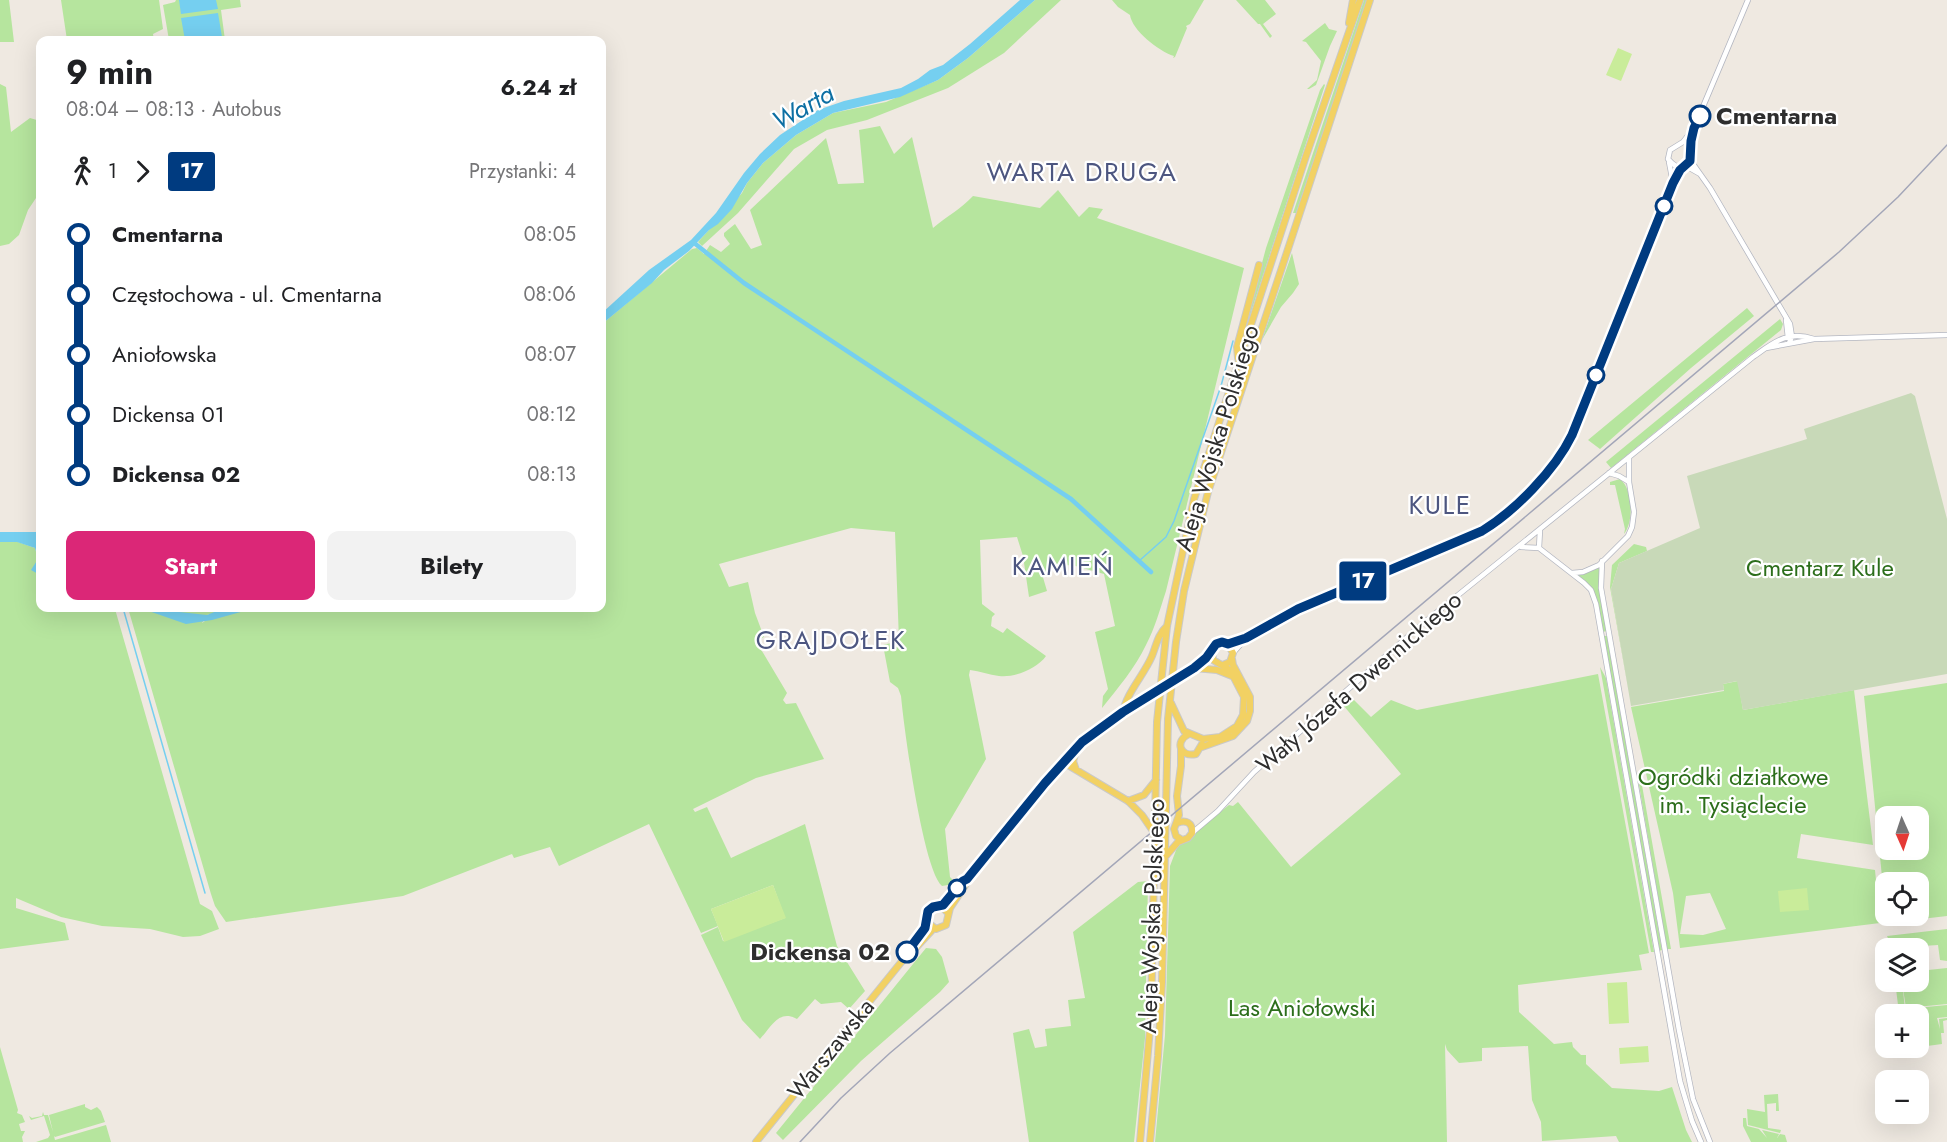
<!DOCTYPE html>
<html lang="pl">
<head>
<meta charset="utf-8">
<style>
	:root { --surface:#fff; --page:#f2f2f2; --text:#202124; --muted:#757577; --accent:#db2777 }
	body { margin:0; font-family:Jost,sans-serif; background:var(--page); color:var(--text); height:100vh; display:flex; flex-direction:column; font-size:22px; white-space:nowrap }
	* { box-sizing:border-box; margin:0 }
	p { font-size:20px; color:var(--muted) }
	.icon { flex:none; width:33px; height:33px; fill:none; stroke:currentColor; stroke-width:2; stroke-linecap:round; stroke-linejoin:round }
	.map { position:relative; flex:1; overflow:hidden }
	.drawer { position:absolute; left:36px; top:36px; width:570px; height:576px; display:flex; flex-direction:column; background:var(--surface); border-radius:12px; box-shadow:0 6px 24px #0002 }
	.drawer>* { flex:none }
	.badge { padding:0 12px; border-radius:4px; font-size:21px; line-height:39px }
	.needle { width:39px; rotate:177deg }
	.controls { position:absolute; left:1875px; top:806px; display:grid; gap:12px }
	.controls a { display:grid; place-items:center; width:54px; height:54px; border-radius:12px; background:var(--surface); box-shadow:0 6px 24px #0002; font-size:30px }
	.map>.badge { position:absolute; translate:-50% -50%; box-shadow:0 0 0 3px #fff }
	.legs { display:flex; align-items:center; gap:9px; height:66px; padding:0 30px; font-size:20px }
	.legs p { margin-inline-start:auto }
	.summary { display:flex; align-items:center; justify-content:space-between; height:102px; padding:0 30px }
	h1 { font-size:33px; font-weight:700; line-height:45px }
	.button { display:flex; gap:12px; margin-top:auto; padding:12px 30px }
	.button a { flex:1; height:69px; border-radius:12px; background:var(--accent); color:#fff; font-size:24px; font-weight:700; line-height:69px; text-align:center }
	.button a+a { background:var(--page); color:var(--text) }
	ul { padding:0 30px; list-style:none }
	li { display:flex; align-items:center; gap:21px; height:60px; font-size:22px }
	li i { display:grid; place-items:center; width:9px; height:100%; margin:0 8px; background:currentColor }
	li i::after { content:''; width:15px; height:15px; margin:-8px; border:4px solid; border-radius:50%; background:var(--surface) }
	li p { margin-inline-start:auto }
	li:first-child i { background:linear-gradient(#0000 50%,currentColor 0) }
	li:last-child i { background:linear-gradient(currentColor 50%,#0000 0) }
	.map>svg:first-child { display:block }
	.green { fill:#b6e59e; fill-rule:evenodd }
	.cemetery { fill:#c8d9b8 }
	.pitch { fill:#c9ec9a }
	.water { fill:#75cff0 }
	.lines { fill:none; stroke-linecap:round; stroke-linejoin:round }
	.stream { stroke:#75cff0; stroke-width:1.5 }
	.canal { stroke:#75cff0; stroke-width:4.5 }
	.tertiary-casing { stroke:#b4b7c1; stroke-width:6 }
	.primary-casing { stroke:#c9c9c9; stroke-width:8 }
	.tertiary { stroke:#fff; stroke-width:4.5 }
	.primary { stroke:#f2d163; stroke-width:6 }
	.rail { stroke:#a3a6b8; stroke-width:1.5 }
	.primary-bridge-casing { stroke:#c9c9c9; stroke-width:8; stroke-linecap:butt }
	.primary-bridge { stroke:#f2d163; stroke-width:6 }
	.line-1-casing { stroke:#fff; stroke-width:14 }
	.line-1 { stroke:#003b80; stroke-width:9 }
	.stop-1-dot { fill:#fff; stroke:#003b80; stroke-width:3 }
	.labels { text-anchor:middle; stroke-width:4.5; stroke-linejoin:round; paint-order:stroke }
	.stop-label { font-size:24px; font-weight:bold; fill:#2e2e2e; stroke:#fff; text-anchor:start }
	.street-label { font-size:24px; fill:#2e2e2e; stroke:#fff }
	.park-label { font-size:24px; fill:#2c6e1b; stroke:#fff }
	.water-label { font-size:26px; font-style:italic; fill:#0d6fa3; stroke:#fff }
	.neighbourhood-label { font-size:26px; letter-spacing:1.5px; fill:#4d5680; stroke:#fff }
</style>
</head>
<body>
<div class="map">
<svg width="1947" height="1142" viewBox="0 0 1947 1142">
	<rect width="100%" height="100%" fill="#efe9e1"/>
	<!-- green -->
	<path class="green" d="M0 0H9L14 42H0Z
		M61 0H159L163 29 153 34 154 40H137L136 37 113 40H67Z
		M176 0H240L241 7 221 10 225 40H169L163 5 175 2Z
		M1035 0H1061L1004 53 948 88 867 120 827 130 794 149 738 213 702 246 698 242 742 193 747 183 763 163 796 135 833 113 886 102 938 80 968 58Z
		M1112 0H1204L1190 24 1186 26 1187 28 1175 57 1173 58 1174 56C1158 51 1132 30 1130 15L1118 7Z
		M1236 0H1265L1276 14 1263 24 1272 36 1270 38 1260 24H1258Z
		M1364 0H1367L1296 213H1293Z
		M1325 23 1329 29 1337 31 1330 46 1316 85 1309 89H1307L1317 80 1321 61 1306 42 1302 41Z
		M0 84 6 87 11 132 30 118 40 121V192L28 210 19 235 9 244 0 246Z
		M1324 84 1325 85 1239 349 1266 248 1320 90Z
		M880 126 894 154 912 137 933 228C947 216 961 209 973 196L1040 208 1058 190 1079 217 1089 207 1103 209 1097 218 1244 268 1166 591C1160 609 1155 628 1146 645 1135 668 1118 688 1102 708L1103 696 1108 689 1095 632 1115 626 1104 574 1072 565 1058 566 1042 574 1047 591 1029 597 1023 556 1017 537 980 540 982 604 995 614 992 617 991 626 1003 633 1007 628 1046 656C1037 669 1014 678 999 676 989 675 980 671 970 670L969 675 986 759 945 829 950 877 953 880 948 885 942 886C923 870 904 728 901 696L898 688 890 682 883 645 899 641 895 532 851 528 719 564 729 587 748 582 755 613 764 637 756 641 787 693 783 700 786 704 796 703 824 759 756 778 693 809 695 812 707 807 731 858 805 824 837 946 865 991 849 1009 841 1002 821 1004 815 999 797 1019C779 1009 772 1026 760 1039L742 1020 701 935 718 927 723 941 785 918 773 885 711 909 718 926 701 933 649 824 559 866 550 847 514 858 512 854 403 896 226 922 215 906 211 894 128 608 115 609 200 904 212 911 219 929 200 936 183 937 150 929 102 926 61 917 16 898V908L65 923 69 940 0 949V542H18L35 548 38 559 36 566 40 570V608H146L159 614 172 618 169 611 163 608H231L207 615 202 623 208 619 244 608 250 610 255 608H602V324L692 249 697 248 704 254 710 245 721 252 730 244 724 236V233L735 224 751 249 762 245 750 210 826 138 838 184 864 183 859 130Z
		M1292 253 1299 284 1293 293 1281 307 1262 340Z
		M1747 308 1754 316 1691 368 1600 449 1588 440Z
		M1780 319 1783 324 1781 330 1611 468 1606 462Z
		M1620 479C1633 489 1634 522 1624 534L1625 529 1615 485H1610V482Z
		M1634 544 1646 547 1647 551 1619 563 1611 589 1629 693 1610 587 1612 565Z
		M1600 566V592L1607 631 1602 632 1593 590 1578 575 1589 572Z
		M1603 636H1607L1662 950 1659 951Z
		M1600 667 1606 678 1654 952H1651Z
		M1598 674 1649 953 1639 955 1642 970 1518 985 1519 1012 1554 1044 1572 1042 1573 1047 1581 1055H1586V1064L1612 1088 1659 1091 1672 1087 1686 1130 1692 1142H1619L1616 1136 1542 1141 1541 1122 1532 1100 1528 1046 1482 1048V1061L1459 1063 1447 1050 1445 1044 1447 1142H1155L1165 1035 1170 866 1178 845 1189 840 1195 832 1229 805 1233 806 1238 802 1291 867 1401 774 1343 705 1351 697 1371 717 1391 700 1417 710Z
		M1738 681 1743 710 1854 690 1873 845 1801 834 1797 858 1875 870 1880 923 1680 948 1673 893 1631 707 1724 691 1723 684ZM1710 893 1726 929 1703 935 1680 934 1686 896Z
		M1947 683V916L1887 923 1886 915H1918V882H1886L1885 907 1864 696ZM1886 816H1918V849H1886Z
		M1640 774 1671 949H1667L1638 779Z
		M1148 881 1145 1038 1134 1142H1029L1013 1033 1029 1029 1035 1048 1047 1046 1045 1029 1071 1026 1068 1000 1085 998 1073 932 1138 882Z
		M1947 929V961L1940 960 1938 945 1892 948 1887 936Z
		M926 948 936 949 942 957 949 982 940 992 861 1061 783 1140 776 1133Z
		M1947 968V1004L1906 1008 1902 982 1905 1009 1947 1005V1017L1937 1018 1940 1029 1939 1019 1947 1018V1020L1943 1021 1944 1033H1941L1942 1044 1912 1048 1909 1047H1918V1014H1903L1898 1005 1895 981H1918L1919 971Z
		M0 1047 18 1110 17 1113 22 1115 25 1122 19 1124 21 1131H25L22 1137 23 1142H0Z
		M1778 1094 1779 1111H1776V1103L1767 1104 1768 1128 1781 1130 1780 1133 1748 1125 1747 1109 1765 1112 1764 1095Z
		M85 1104V1107L91 1110 97 1107 101 1111 105 1122 55 1137 54 1136 55 1140 106 1125 111 1142H36L48 1138 50 1135 44 1116 31 1120 29 1116 32 1118 42 1116 43 1112 44 1115H48L53 1132 49 1115Z
		M1743 1118H1746L1747 1126 1759 1129 1767 1138 1762 1130 1779 1134 1777 1138 1780 1134 1785 1135 1787 1142H1751L1743 1126Z"/>
	<!-- cemetery -->
	<path class="cemetery" d="M1911 393 1915 396 1947 519V674L1743 710 1737 681 1723 684 1724 690 1631 706 1611 589 1619 563 1700 528 1687 476 1807 439 1804 429Z"/>
	<!-- pitch -->
	<path class="pitch" d="M1618 48 1632 54 1621 81 1606 75Z
		M773 885 786 918 724 942 711 909Z
		M1807 888 1809 910 1780 912 1778 891Z
		M1627 982 1629 1023 1609 1024 1607 983Z
		M1648 1046 1649 1062 1620 1064 1619 1048Z"/>
	<!-- water -->
	<path class="water" d="M179 0H216L218 9 181 14Z
		M1020 0H1035L968 58 938 80 900 97 833 113 796 135 763 163 747 183 732 209 718 224 709 230 689 251 664 270 652 283 602 324V313L649 270 691 240 716 213 744 173 760 154 780 135 818 110 844 101 901 88 918 79 930 70 943 65 970 44Z
		M218 13 222 37 185 40 181 18Z
		M0 532H40V575L31 570 38 559 35 548 17 542H0Z
		M140 608H163L170 611 207 615 224 608H255L212 620 186 624Z"/>
	<g class="lines">
		<!-- stream -->
		<path class="stream" d="M1139 561 1166 537 1174 521 1221 386 1233 341
			M123 608 205 893"/>
		<!-- canal -->
		<path class="canal" d="M693 242 744 283 1071 499 1151 572"/>
		<defs>
			<path id="tertiary" d="M1748 0 1694 128 1691 151 1693 164 1710 188 1790 324 1792 337 1789 343
				M1668 159 1670 150 1683 142 1694 128
				M1668 159C1673 165 1678 169 1686 166L1691 160
				M1669 162 1673 183
				M1686 166 1700 174
				M1786 320 1788 338
				M1766 348 1814 339 1947 335
				M1609 473 1619 476 1629 482
				M1540 530 1539 548 1584 583 1591 590 1596 604 1680 1081 1692 1121 1701 1142
				M1521 547 1539 548
				M1602 561 1601 588 1679 1030 1693 1099 1710 1142
				M1572 573 1583 572 1599 565 1628 536 1632 527 1634 512 1629 482V457
				M1228 644 1246 638 1298 609 1482 531C1515 511 1555 470 1572 435L1673 183 1683 167
				M1233 653 1246 638
				M1192 833 1218 811 1254 772 1421 625 1753 357C1773 343 1787 330 1814 339"/>
			<path id="primary" d="M1349 23 1353 0
				M1238 358 1237 347 1259 265
				M1194 668 1217 670 1232 676
				M1183 675 1211 653
				M1171 703 1184 731 1203 739 1220 737 1237 726 1243 715 1244 697 1230 670 1213 660 1212 649 1220 643 1228 644 1233 653 1230 662 1223 665
				M1123 712C1127 692 1144 675 1152 656 1156 646 1158 634 1167 626
				M1189 734C1174 741 1180 758 1196 754L1202 744
				M1202 747 1233 736 1247 721 1250 711V697L1233 665 1232 659
				M1181 749V766L1177 796 1179 815 1174 829 1176 836 1182 840
				M1063 762 1128 801 1142 815 1155 834
				M1076 770 1073 761 1077 748
				M1128 801 1144 795 1156 780
				M1165 857 1178 842 1188 838 1192 833C1193 823 1186 819 1177 823
				M941 906 963 881 967 879
				M948 913 941 906 933 907 926 914 927 922 936 929 946 925 950 908 966 884 967 879 1063 762 1098 729 1135 704
				M907 955 910 954 934 928
				M756 1142 907 955V952L925 928 927 922
				M1140 1142 1151 1017 1157 722 1167 626 1194 499 1306 156 1360 0
				M1150 1142 1158 1056 1162 982 1168 719 1176 642 1184 591 1208 492 1370 0"/>
		</defs>
		<!-- tertiary casing -->
		<use href="#tertiary" class="tertiary-casing"/>
		<!-- primary casing -->
		<use href="#primary" class="primary-casing"/>
		<!-- tertiary -->
		<use href="#tertiary" class="tertiary"/>
		<!-- primary -->
		<use href="#primary" class="primary"/>
		<!-- rail -->
		<path class="rail" d="M800 1142 841 1098 890 1053 1839 252 1898 197 1947 145"/>
		<defs>
			<path id="primary-bridge" d="M1135 704 1183 675"/>
		</defs>
		<!-- primary-bridge casing -->
		<use href="#primary-bridge" class="primary-bridge-casing"/>
		<!-- primary-bridge -->
		<use href="#primary-bridge" class="primary-bridge"/>
	</g>
	<g class="lines">
		<defs>
			<path id="line-1" d="M907 952 925 928 928 911 933 907 943 905 963 881 967 879 1045 783 1082 742 1123 712 1194 668 1206 658 1216 644 1222 642 1228 644 1246 638 1298 609 1482 531C1515 511 1555 470 1572 435L1673 183 1680 170 1690 161 1691 141 1694 128 1700 116"/>
		</defs>
		<!-- line-1 casing -->
		<use href="#line-1" class="line-1-casing"/>
		<!-- line-1 -->
		<use href="#line-1" class="line-1"/>
	</g>
	<!-- markers -->
	<g class="stop-1-dot">
		<circle cx="1700" cy="116" r="10"/>
		<circle cx="1664" cy="206" r="8"/>
		<circle cx="1596" cy="375" r="8"/>
		<circle cx="957" cy="888" r="8"/>
		<circle cx="907" cy="952" r="10"/>
	</g>
	<g class="labels">
		<!-- stop labels -->
		<g class="stop-label">
			<text x="1716" y="124">Cmentarna</text>
			<text x="890" y="960" text-anchor="end">Dickensa 02</text>
		</g>
		<!-- street labels -->
		<g class="street-label">
			<text transform="translate(1217 438) rotate(-73)" y="8">Aleja Wojska Polskiego</text>
			<text transform="translate(1359 682) rotate(-41)" y="8">Wały Józefa Dwernickiego</text>
			<text transform="translate(1152 916) rotate(-88)" y="8">Aleja Wojska Polskiego</text>
			<text transform="translate(831 1049) rotate(-51)" y="8">Warszawska</text>
		</g>
		<!-- park labels -->
		<g class="park-label">
			<text x="1820" y="576">Cmentarz Kule</text>
			<text x="1733" y="785">Ogródki działkowe<tspan x="1733" dy="28">im. Tysiąclecie</tspan></text>
			<text x="1302" y="1016">Las Aniołowski</text>
		</g>
		<!-- water labels -->
		<g class="water-label">
			<text transform="translate(803 107) rotate(-29)" y="9">Warta</text>
		</g>
		<!-- neighbourhood labels -->
		<g class="neighbourhood-label">
			<text x="1082" y="181">WARTA DRUGA</text>
			<text x="1440" y="514">KULE</text>
			<text x="1063" y="575">KAMIEŃ</text>
			<text x="831" y="649">GRAJDOŁEK</text>
		</g>
	</g>
</svg>
<div class="controls">
<a><svg class="needle" viewBox="-14 -14 28 28"><path d="M0-13l5 13h-10z" fill="#e53935"/><path d="M0 13l5-13h-10z" fill="#757577"/></svg></a>
<a><svg class="icon" aria-label="locate" viewBox="0 0 24 24"><circle cx="12" cy="12" r="6"/><path d="M12 2v4M12 18v4M2 12h4M18 12h4"/></svg></a>
<a><svg class="icon" aria-label="layers" viewBox="0 0 24 24"><path d="M12 4l9 5-9 5-9-5zM3 14l9 5 9-5"/></svg></a>
<a>+</a>
<a>−</a>
</div>
<b class="badge" style="left:1363px;top:581px;background:#003b80;color:#fff">17</b>
<section class="drawer">
<div class="summary"><div><h1>9 min</h1><p>08:04 – 08:13 · Autobus</p></div><b>6.24 zł</b></div>
<div class="legs"><svg class="icon" aria-label="walk" viewBox="0 0 24 24"><circle cx="13" cy="4" r="2"/><path d="M13 8l-2 6 4 7M11 14l-3 7M7 12l3-4h3l4 4"/></svg>1<svg class="icon" aria-label="forward" viewBox="0 0 24 24"><path d="M9 5l7 7-7 7"/></svg><b class="badge" style="background:#003b80;color:#fff">17</b><p>Przystanki: 4</p></div>
<ul>
<li><i style="color:#003b80"></i><b>Cmentarna</b><p>08:05</p></li>
<li><i style="color:#003b80"></i><span>Częstochowa - ul. Cmentarna</span><p>08:06</p></li>
<li><i style="color:#003b80"></i><span>Aniołowska</span><p>08:07</p></li>
<li><i style="color:#003b80"></i><span>Dickensa 01</span><p>08:12</p></li>
<li><i style="color:#003b80"></i><b>Dickensa 02</b><p>08:13</p></li>
</ul>
<div class="button"><a>Start</a><a>Bilety</a></div>
</section>
</div>
</body>
</html>
